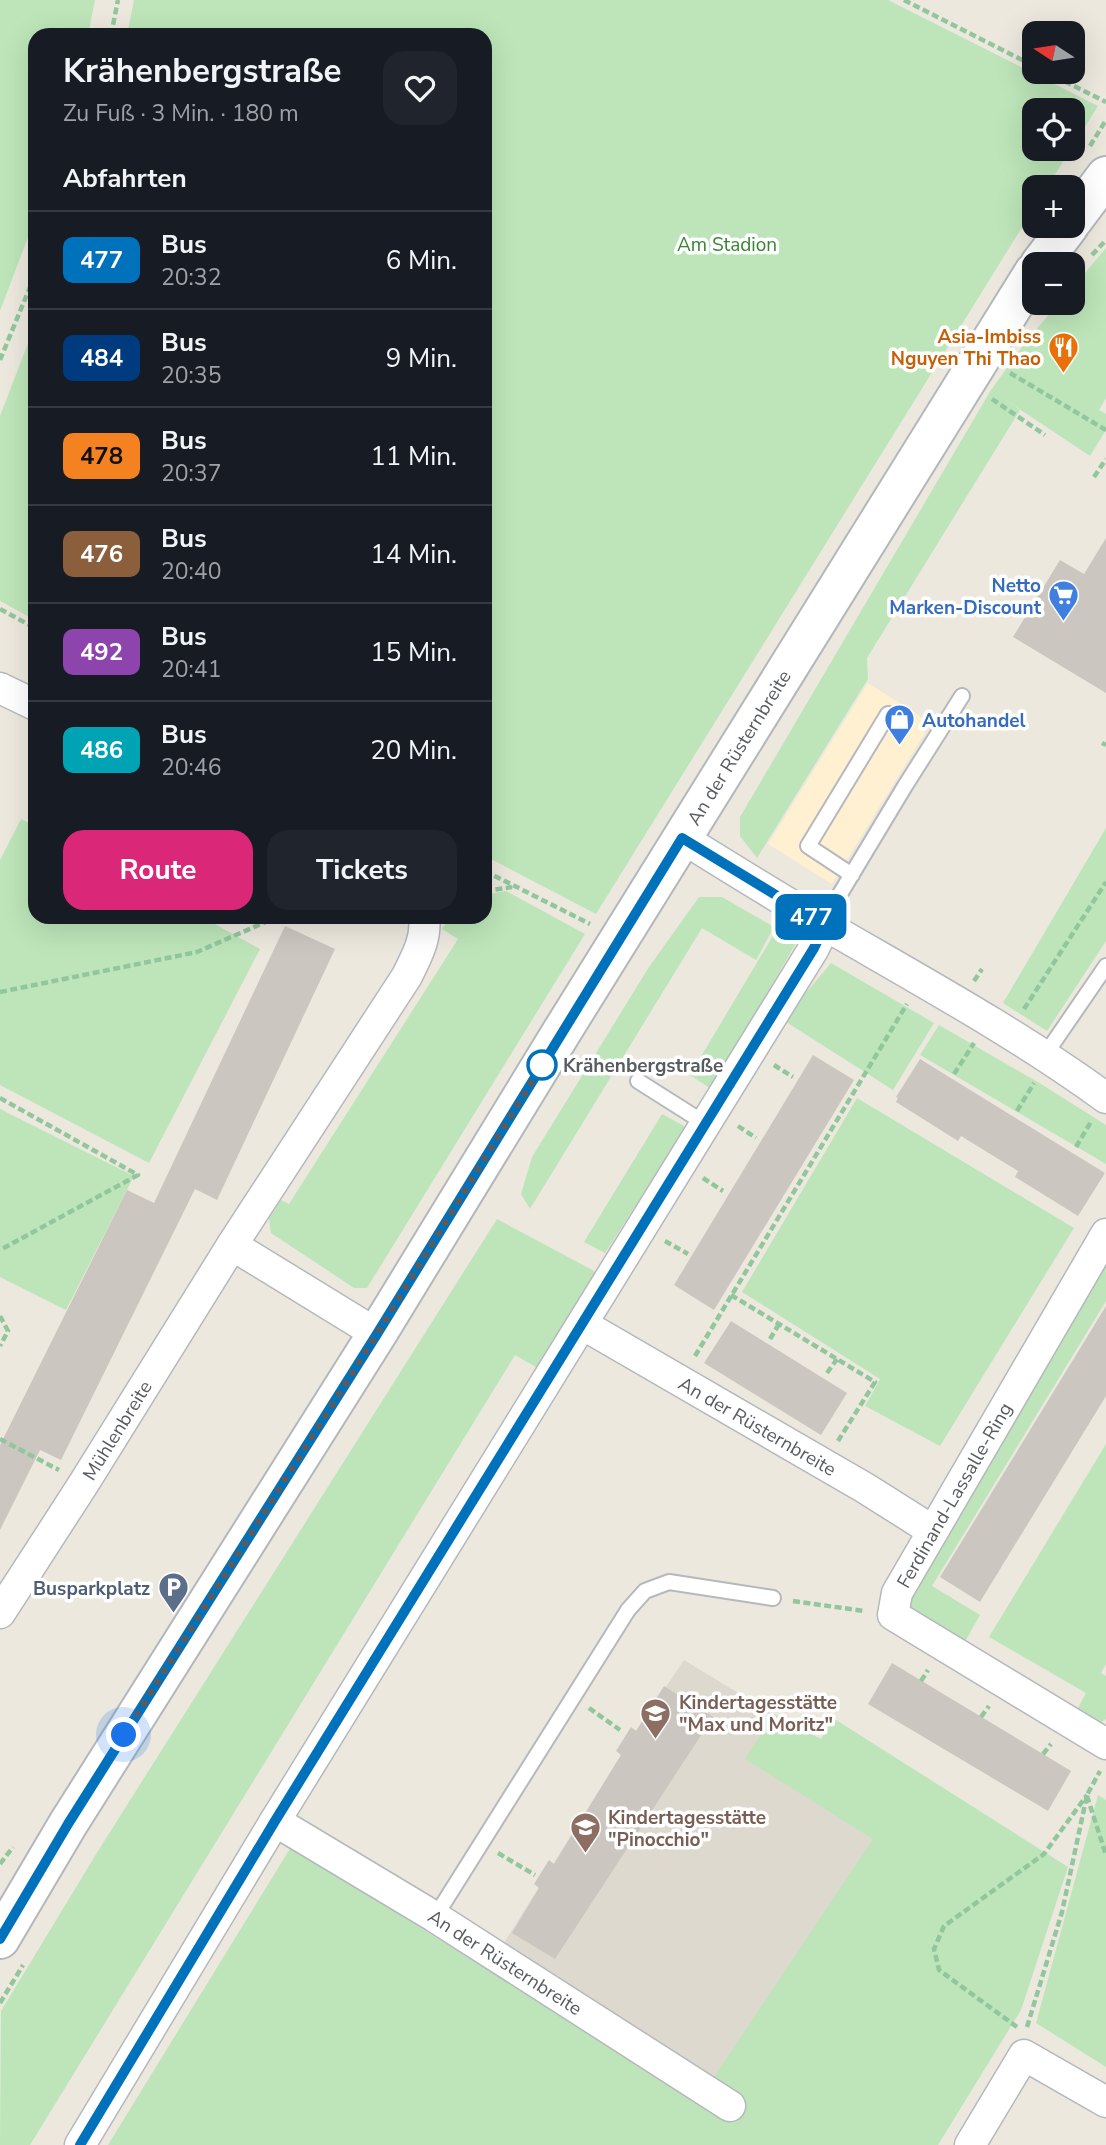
<!DOCTYPE html>
<html lang="de">
<head>
<meta charset="utf-8">
<style>
	:root { --surface:#171b24; --page:#20242c; --text:#f1f3f6; --muted:#9ea1a6; --line:#363941; --accent:#db2777 }
	body { margin:0; font-family:"Nunito Sans",sans-serif; background:var(--page); color:var(--text); height:100vh; display:flex; flex-direction:column; font-size:26px; white-space:nowrap }
	* { box-sizing:border-box; margin:0 }
	p { font-size:23px; color:var(--muted) }
	.icon { flex:none; width:38px; height:38px; fill:none; stroke:currentColor; stroke-width:2; stroke-linecap:round; stroke-linejoin:round }
	.map { position:relative; flex:1; overflow:hidden }
	.side { position:absolute; left:28px; top:28px; width:464px; height:896px; display:flex; flex-direction:column; background:var(--surface); border-radius:21px; box-shadow:0 7px 28px #0002 }
	.side>* { flex:none }
	.badge { padding:0 14px; border-radius:10px; font-size:24px; line-height:46px }
	.needle { width:46px; rotate:282deg }
	.controls { position:absolute; left:1022px; top:21px; display:grid; gap:14px }
	.controls a { display:grid; place-items:center; width:63px; height:63px; border-radius:14px; background:var(--surface); box-shadow:0 7px 28px #0002; font-size:35px }
	.you { position:absolute; width:35px; height:35px; margin:-18px; border:5px solid #fff; border-radius:50%; background:#1a73e8; box-shadow:0 0 0 10px #1a73e833 }
	.map>.badge { position:absolute; translate:-50% -50%; box-shadow:0 0 0 4px #fff }
	h2 { padding:0 35px; font-size:26px; line-height:63px }
	.round { display:grid; place-items:center; flex:none; width:74px; height:74px; border-radius:21px; background:var(--page) }
	.head { display:flex; align-items:center; justify-content:space-between; height:119px; padding:0 35px }
	h1 { font-size:33px; font-weight:700; line-height:52px }
	.button { display:flex; gap:14px; margin-top:auto; padding:14px 35px }
	.button a { flex:1; height:80px; border-radius:21px; background:var(--accent); color:#fff; font-size:28px; font-weight:700; line-height:80px; text-align:center }
	.button a+a { background:var(--page); color:var(--text) }
	ul { padding:0; list-style:none }
	li { display:flex; align-items:center; gap:21px; height:98px; padding:0 35px; border-top:2px solid var(--line) }
	li div { flex:1 }
	li b { display:block; font-size:26px }
	li em { font-style:normal }
	li .badge { min-width:77px; font-weight:700; text-align:center }
	.map>svg:first-child { display:block }
	.commercial { fill:#fff0d1 }
	.education { fill:#ded9cf }
	.green { fill:#bde5b9 }
	.building { fill:#cbc6c0 }
	.lines { fill:none; stroke-linecap:round; stroke-linejoin:round }
	.lane-casing { stroke:#b5b8bc; stroke-width:18 }
	.street-casing { stroke:#b5b8bc; stroke-width:33 }
	.secondary-casing { stroke:#b3b7bc; stroke-width:42 }
	.path { stroke:#92c69d; stroke-width:4.5; stroke-dasharray:7 3.5; stroke-linecap:butt }
	.lane { stroke:#fff; stroke-width:14 }
	.street { stroke:#fff; stroke-width:30 }
	.secondary { stroke:#fff; stroke-width:38 }
	.line-casing { stroke:#fff; stroke-width:16 }
	.line { stroke:#0072bc; stroke-width:10 }
	.walk { stroke:#585c60; stroke-width:7; stroke-dasharray:0 12.6 }
	.stop-dot { fill:#fff; stroke:#0072bc; stroke-width:3.5 }
	.labels { text-anchor:middle; stroke-width:7; stroke-linejoin:round; paint-order:stroke }
	.park-label { font-size:19px; fill:#348532; stroke:#fff }
	.food-label { font-size:19px; font-weight:bold; fill:#c56008; stroke:#fff; text-anchor:end }
	.shop-label { font-size:19px; font-weight:bold; fill:#366cbe; stroke:#fff; text-anchor:end }
	.street-label { font-size:19px; fill:#585c60; stroke:#fff }
	.stop-label { font-size:19px; font-weight:bold; fill:#585c60; stroke:#fff; text-anchor:start }
	.service-label { font-size:19px; font-weight:bold; fill:#4e5e75; stroke:#fff; text-anchor:end }
	.education-label { font-size:19px; font-weight:bold; fill:#785e54; stroke:#fff; text-anchor:start }
</style>
</head>
<body>
<div class="map">
<svg width="1106" height="2145" viewBox="0 0 1106 2145">
	<rect width="100%" height="100%" fill="#ece8de"/>
	<!-- commercial -->
	<path class="commercial" d="M868 683 931 723 832 884 768 844Z"/>
	<!-- education -->
	<path class="education" d="M684 1660 928 1809 751 2100 501 1948 636 1731Z"/>
	<!-- green -->
	<path class="green" d="M0 0H95L88 35H35V219L0 311Z
		M134 0H888L1098 106 1073 146V110H1034V149H1071L1047 187H1034V208L596 914 485 856V35H127Z
		M1106 248V398L1099 410 1106 414V430L1090 456 1003 398 1020 410 867 658 868 679 757 858 740 836V817L991 390 1027 340 1059 303H1073V287Z
		M35 325V620L0 601V416Z
		M21 819 35 826V917H202L260 949 149 1163 0 1085V860Z
		M1106 828V941L1047 1031 1003 1003Z
		M506 891 585 934 367 1288H354L271 1233 269 1219 281 1200 289 1204 458 939 442 929 450 917H485V895Z
		M699 897H722L774 927 756 960 702 928 530 1209 521 1194 532 1157 649 967Z
		M777 929 796 943 711 1089 690 1075Z
		M831 963 934 1023 893 1090 783 1020Z
		M939 1025 1041 1084 1106 1125V1164L920 1055Z
		M857 1098 1074 1228 940 1446 865 1406 880 1379 742 1292Z
		M0 1109 134 1176 66 1310 0 1277Z
		M662 1114 686 1127 605 1253 584 1242Z
		M497 1219 596 1272 539 1369 515 1355 30 2145H0L1 2011 98 1851Z
		M1106 1241V1301L932 1586 980 1615 958 1654 894 1615Z
		M1106 1444V1664L1101 1673 1106 1676V1719L1092 1728 1073 1717 1086 1693 989 1637Z
		M774 1714 821 1739 833 1718 1068 1867 1021 2010 938 2145H108L291 1847 698 2101 873 1839 745 1759Z
		M1098 1795 1106 1800V2067L1036 2023Z"/>
	<!-- building -->
	<path class="building" d="M1106 538V693L1013 637 1060 560 1084 574Z
		M285 926 335 949 217 1200 195 1189 61 1460 40 1450 0 1530V1445L127 1190 154 1203Z
		M813 1055 854 1080 714 1310 674 1285Z
		M920 1059 1105 1173 1078 1216 1015 1177 1018 1171 961 1136 958 1141 896 1102 898 1098 896 1097Z
		M1106 1306V1396L980 1602 940 1577Z
		M731 1321 847 1393 821 1435 704 1363Z
		M892 1663 1071 1771 1048 1811 868 1704Z
		M664 1686 713 1717 555 1959 512 1933 539 1888 534 1884 549 1860 554 1864 621 1755 616 1751 631 1727 636 1731Z"/>
	<g class="lines">
		<defs>
			<path id="lane" d="M852 875 808 846 888 714
				M825 925 831 909 905 786 962 696
				M1045 1055 1106 966
				M638 1081 706 1124
				M435 1917 628 1610 645 1591 669 1582 773 1598"/>
			<g id="street">
				<path d="M0 688 35 705"/>
				<path d="M682 838C735 871 788 904 842 935 932 987 1022 1037 1106 1098"/>
				<path d="M1106 1234 897 1593 893 1615 1106 1744"/>
				<path d="M232 1245 377 1334"/>
				<path id="s1" d="M582 1324 865 1488 933 1531"/>
				<path id="s2" d="M0 1613 84 1483 232 1245 407 976C416 957 427 939 424 917"/>
				<path id="s3" d="M275 1821 435 1917 730 2106"/>
				<path d="M80 2145 275 1821 814 948 825 925"/>
				<path d="M970 2145 1024 2055 1106 2102"/>
			</g>
			<g id="secondary">
				<path d="M1073 220 1106 176"/>
				<path d="M1040 264 1069 226"/>
				<path id="s4" d="M0 1939 68 1824 377 1334 561 1033 1034 272"/>
			</g>
		</defs>
		<!-- lane casing -->
		<use href="#lane" class="lane-casing"/>
		<!-- street casing -->
		<use href="#street" class="street-casing"/>
		<!-- secondary casing -->
		<use href="#secondary" class="secondary-casing"/>
		<!-- path -->
		<path class="path" d="M904 0 1034 66
			M111 35 118 0
			M1046 72 1106 102
			M1090 146 1106 120
			M1092 255 1106 240
			M0 360 35 275
			M1010 373 1106 430
			M992 399 1045 435
			M1094 477 1106 459
			M0 609 35 628
			M1102 743 1106 745
			M485 871 590 924
			M485 891 512 887
			M974 981 982 969
			M0 992 197 952 277 917
			M1024 1009 1106 882
			M774 1065 793 1077
			M954 1074 974 1043
			M0 1098 138 1175 0 1250
			M1017 1111 1034 1083
			M738 1126 756 1138
			M1076 1147 1092 1120
			M703 1178 723 1191
			M665 1241 688 1254
			M731 1295 875 1382 838 1441
			M0 1316 8 1331 0 1346
			M770 1339 779 1324
			M695 1356 907 1004
			M827 1373 837 1359
			M0 1439 59 1470
			M793 1601 864 1611
			M921 1681 928 1670
			M589 1708 620 1730
			M981 1717 989 1706
			M1043 1754 1051 1744
			M1087 1796 1106 1855
			M498 1853 535 1875
			M0 1864 13 1847
			M0 2003 23 1965
			M1017 2027 939 1970 934 1949 944 1926 1044 1854 1087 1795
			M1027 2027 1062 1912 1087 1795 1100 1771"/>
		<!-- lane -->
		<use href="#lane" class="lane"/>
		<!-- street -->
		<use href="#street" class="street"/>
		<!-- secondary -->
		<use href="#secondary" class="secondary"/>
	</g>
	<g class="lines">
		<defs>
			<path id="line" d="M0 1939 68 1824 377 1334 682 838 825 925 814 948 275 1821 80 2145"/>
		</defs>
		<!-- line casing -->
		<use href="#line" class="line-casing"/>
		<!-- line -->
		<use href="#line" class="line"/>
		<!-- walk -->
		<path class="walk" d="M124 1735 377 1334 542 1065"/>
	</g>
	<!-- icons -->
	<defs>
		<symbol id="restaurant-pin" viewBox="-11 -11 22 30"><path d="M0 17L-7.5 6A9.5 9.5 0 1 1 7.5 6Z" fill="#e8710a" stroke="#fff"/><path d="M-5-6h1v4h1v-4h1v4h1v-4h1v5L-1.5 .5V6h-2V.5L-5-1ZM5-6V6H3V1.5H1.5Q1.5-4 5-6Z" fill="#fff"/></symbol>
		<symbol id="supermarket-pin" viewBox="-11 -11 22 30"><path d="M0 17L-7.5 6A9.5 9.5 0 1 1 7.5 6Z" fill="#3f7fe0" stroke="#fff"/><path d="M-6-5.5h2.5l.6 2H6L4.5 2H-2.5L-4.4-4H-6ZM-1.5 3.2a1.3 1.3 0 1 0 .1 0ZM3 3.2a1.3 1.3 0 1 0 .1 0Z" fill="#fff"/></symbol>
		<symbol id="shop-pin" viewBox="-11 -11 22 30"><path d="M0 17L-7.5 6A9.5 9.5 0 1 1 7.5 6Z" fill="#3f7fe0" stroke="#fff"/><path d="M-5-2.5h2.3a2.7 3.5 0 0 1 5.4 0H5L5.5 6h-11ZM-1.5-2.5h3a1.5 2.3 0 0 0-3 0Z" fill="#fff"/></symbol>
		<symbol id="parking-pin" viewBox="-11 -11 22 30"><path d="M0 17L-7.5 6A9.5 9.5 0 1 1 7.5 6Z" fill="#5c6f8a" stroke="#fff"/><path d="M-3.5-5.5H1a3.5 3.5 0 0 1 0 7H-1V5.5H-3.5ZM-1-3.4V-.6H.8a1.4 1.4 0 0 0 0-2.8Z" fill="#fff"/></symbol>
		<symbol id="school-pin" viewBox="-11 -11 22 30"><path d="M0 17L-7.5 6A9.5 9.5 0 1 1 7.5 6Z" fill="#8d6e63" stroke="#fff"/><path d="M0-5L7-2L0 1L-7-2ZM-4 1L0 2.5L4 1V4Q0 6-4 4Z" fill="#fff"/></symbol>
	</defs>
	<g fill-rule="evenodd">
		<use href="#restaurant-pin" x="1046" y="330" width="35" height="47"/>
		<use href="#supermarket-pin" x="1046" y="578" width="35" height="47"/>
		<use href="#shop-pin" x="882" y="702" width="35" height="47"/>
		<use href="#parking-pin" x="156" y="1570" width="35" height="47"/>
		<use href="#school-pin" x="638" y="1696" width="35" height="47"/>
		<use href="#school-pin" x="568" y="1810" width="35" height="47"/>
	</g>
	<!-- markers -->
	<circle class="stop-dot" cx="542" cy="1065" r="14"/>
	<g class="labels">
		<!-- park labels -->
		<g class="park-label">
			<text x="727" y="251">Am Stadion</text>
		</g>
		<!-- food labels -->
		<g class="food-label">
			<text x="1041" y="343">Asia-Imbiss<tspan x="1041" dy="22">Nguyen Thi Thao</tspan></text>
		</g>
		<!-- shop labels -->
		<g class="shop-label">
			<text x="1041" y="592">Netto<tspan x="1041" dy="22">Marken-Discount</tspan></text>
			<text x="922" y="727" text-anchor="start">Autohandel</text>
		</g>
		<!-- street labels -->
		<g class="street-label">
			<text dy="7" stroke="none"><textPath href="#s4" startOffset="1402">An der Rüsternbreite</textPath></text>
			<text dy="7" stroke="none"><textPath href="#s1" startOffset="203">An der Rüsternbreite</textPath></text>
			<text dy="7" stroke="none"><textPath href="#s2" startOffset="217">Mühlenbreite</textPath></text>
			<text transform="translate(954 1495) rotate(-60)" y="7">Ferdinand-Lassalle-Ring</text>
			<text dy="7" stroke="none"><textPath href="#s3" startOffset="270">An der Rüsternbreite</textPath></text>
		</g>
		<!-- stop labels -->
		<g class="stop-label">
			<text x="563" y="1072">Krähenbergstraße</text>
		</g>
		<!-- service labels -->
		<g class="service-label">
			<text x="150" y="1595">Busparkplatz</text>
		</g>
		<!-- education labels -->
		<g class="education-label">
			<text x="679" y="1709">Kindertagesstätte<tspan x="679" dy="22">"Max und Moritz"</tspan></text>
			<text x="608" y="1824">Kindertagesstätte<tspan x="608" dy="22">"Pinocchio"</tspan></text>
		</g>
	</g>
</svg>
<div class="controls">
<a><svg class="needle" viewBox="-14 -14 28 28"><path d="M0-13l5 13h-10z" fill="#e53935"/><path d="M0 13l5-13h-10z" fill="#9ea1a6"/></svg></a>
<a><svg class="icon" aria-label="locate" viewBox="0 0 24 24"><circle cx="12" cy="12" r="6"/><path d="M12 2v4M12 18v4M2 12h4M18 12h4"/></svg></a>
<a>+</a>
<a>−</a>
</div>
<div class="you" style="left:124px;top:1735px"></div>
<b class="badge" style="left:811px;top:917px;background:#0072bc;color:#fff">477</b>
<section class="side">
<div class="head"><div><h1>Krähenbergstraße</h1><p>Zu Fuß · 3 Min. · 180 m</p></div><a class="round"><svg class="icon" aria-label="heart" viewBox="0 0 24 24"><path d="M12 20l-8-8c-3-5 5-10 8-4 3-6 11-1 8 4z"/></svg></a></div>
<h2>Abfahrten</h2>
<ul>
<li><span class="badge" style="background:#0072bc;color:#fff">477</span><div><b>Bus</b><p>20:32</p></div><em>6 Min.</em></li>
<li><span class="badge" style="background:#003b80;color:#fff">484</span><div><b>Bus</b><p>20:35</p></div><em>9 Min.</em></li>
<li><span class="badge" style="background:#f58220;color:#111">478</span><div><b>Bus</b><p>20:37</p></div><em>11 Min.</em></li>
<li><span class="badge" style="background:#8b5e3c;color:#fff">476</span><div><b>Bus</b><p>20:40</p></div><em>14 Min.</em></li>
<li><span class="badge" style="background:#8e44ad;color:#fff">492</span><div><b>Bus</b><p>20:41</p></div><em>15 Min.</em></li>
<li><span class="badge" style="background:#00a3b4;color:#fff">486</span><div><b>Bus</b><p>20:46</p></div><em>20 Min.</em></li>
</ul>
<div class="button"><a>Route</a><a>Tickets</a></div>
</section>
</div>
</body>
</html>
